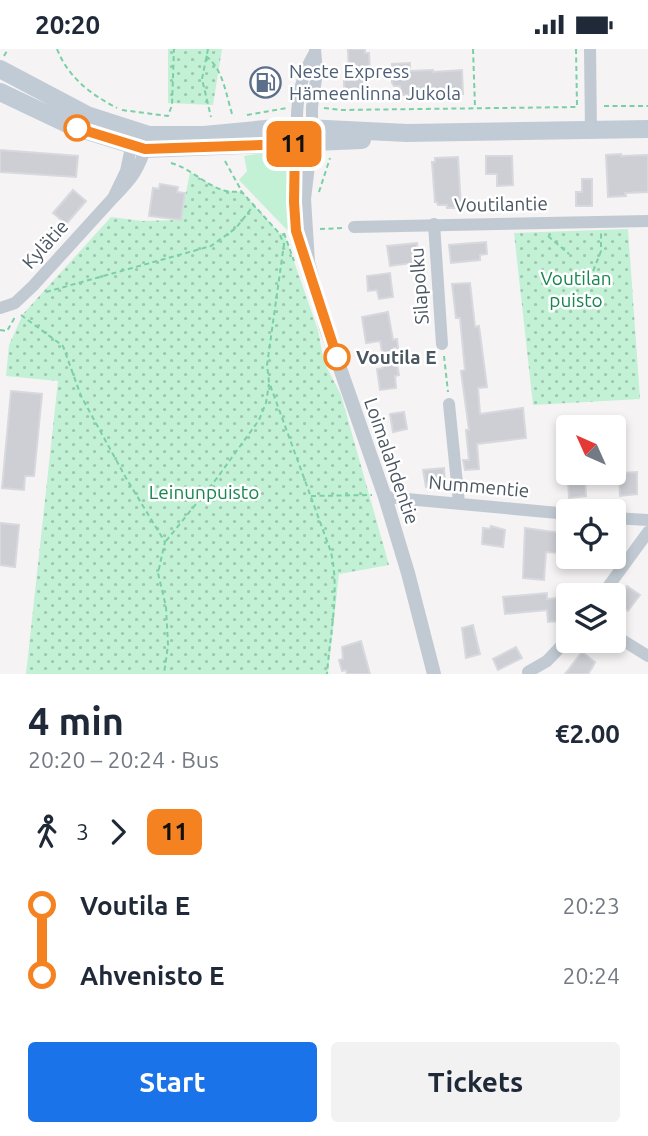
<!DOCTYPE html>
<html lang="en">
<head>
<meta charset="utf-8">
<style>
	:root { --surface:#fff; --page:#f2f2f3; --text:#1f2937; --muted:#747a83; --accent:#1a73e8 }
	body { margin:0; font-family:Ubuntu,sans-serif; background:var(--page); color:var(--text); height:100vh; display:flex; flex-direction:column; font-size:26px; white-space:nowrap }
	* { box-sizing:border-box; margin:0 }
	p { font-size:23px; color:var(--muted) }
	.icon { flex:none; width:38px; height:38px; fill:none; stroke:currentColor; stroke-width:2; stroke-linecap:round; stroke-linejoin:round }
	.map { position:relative; height:625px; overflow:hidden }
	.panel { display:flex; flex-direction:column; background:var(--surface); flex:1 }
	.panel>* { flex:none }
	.badge { padding:0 14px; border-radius:10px; font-size:24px; line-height:46px }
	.needle { width:46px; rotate:315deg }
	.buttons { position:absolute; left:556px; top:366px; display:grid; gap:14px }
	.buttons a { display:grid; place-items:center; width:70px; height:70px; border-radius:7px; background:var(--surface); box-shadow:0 4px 10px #0003; font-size:35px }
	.map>.badge { position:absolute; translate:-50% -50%; box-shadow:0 0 0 4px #fff }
	.legs { display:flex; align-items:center; gap:10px; height:77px; padding:0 28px; font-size:23px }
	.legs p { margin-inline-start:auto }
	.summary { display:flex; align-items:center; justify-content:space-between; height:119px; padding:0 28px }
	h1 { font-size:38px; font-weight:700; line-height:52px }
	.action { display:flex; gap:14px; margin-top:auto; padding:14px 28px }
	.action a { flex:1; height:80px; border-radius:7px; background:var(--accent); color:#fff; font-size:28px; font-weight:700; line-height:80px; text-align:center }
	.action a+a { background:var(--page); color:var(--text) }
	ul { padding:0 28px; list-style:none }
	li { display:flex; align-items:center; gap:24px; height:70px; font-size:26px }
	li i { display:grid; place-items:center; width:10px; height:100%; margin:0 9px; background:currentColor }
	li i::after { content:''; width:18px; height:18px; margin:-9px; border:5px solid; border-radius:50%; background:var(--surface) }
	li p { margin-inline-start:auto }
	li:first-child i { background:linear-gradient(#0000 50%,currentColor 0) }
	li:last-child i { background:linear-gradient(currentColor 50%,#0000 0) }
	.status { display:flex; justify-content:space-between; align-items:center; height:49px; padding:0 35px; background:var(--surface); direction:ltr }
	.status svg { height:19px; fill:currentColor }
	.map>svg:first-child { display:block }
	.green { fill:#c3f1d5 }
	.park { fill:url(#park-dots) }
	.building { fill:#cdcfd5; stroke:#d7d9de; stroke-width:2 }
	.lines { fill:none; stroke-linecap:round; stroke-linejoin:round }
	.path { stroke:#7ad0a6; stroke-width:2; stroke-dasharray:5 3.5; stroke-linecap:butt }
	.minor { stroke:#c1cad2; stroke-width:12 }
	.tertiary { stroke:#c1cad2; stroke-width:14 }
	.secondary { stroke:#c1cbd6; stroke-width:18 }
	.line-1-casing { stroke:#fff; stroke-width:16 }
	.line-1 { stroke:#f58220; stroke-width:10 }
	.stop-1-dot { fill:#fff; stroke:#f58220; stroke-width:3.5 }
	.labels { text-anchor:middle; stroke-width:5; stroke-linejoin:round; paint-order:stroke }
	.service-label { font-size:19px; fill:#4e5e75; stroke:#fff; text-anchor:start }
	.street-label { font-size:19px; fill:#4a5661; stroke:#fff }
	.park-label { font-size:19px; fill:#17864f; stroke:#fff }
	.stop-label { font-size:19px; font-weight:bold; fill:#4a5661; stroke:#fff; text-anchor:start }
</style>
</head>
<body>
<div class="status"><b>20:20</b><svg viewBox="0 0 49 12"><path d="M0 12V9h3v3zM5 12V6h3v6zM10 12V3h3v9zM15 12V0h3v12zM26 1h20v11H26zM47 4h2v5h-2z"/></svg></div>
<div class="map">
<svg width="648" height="625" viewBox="0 0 648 625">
	<defs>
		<pattern id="park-dots" width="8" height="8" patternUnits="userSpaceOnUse" patternTransform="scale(1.75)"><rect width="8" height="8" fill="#c3f1d5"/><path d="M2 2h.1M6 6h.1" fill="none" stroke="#a0c6b0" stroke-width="1.8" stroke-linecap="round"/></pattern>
	</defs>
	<rect width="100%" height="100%" fill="#f5f3f3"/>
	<!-- green -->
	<path class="green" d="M269 103C297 110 289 152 289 174L287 181 239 131 247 122 244 107Z"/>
	<!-- park -->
	<path class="park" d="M168 0H222L213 56 168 54Z
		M190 123C205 131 222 146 241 142L279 184H284L318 281 324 313 341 346 389 516 339 525 328 625H26L58 332 6 327 9 296 23 265 111 168 142 172 181 171Z
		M628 180 640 350 533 356 514 184Z"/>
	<!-- building -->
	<path class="building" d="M348 0H365V4H369L370 26 366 27V47L344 48V31H349Z
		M410 14V22L433 21V23L462 21 463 45H456V49L446 50V45L419 46V49H408V46H401L400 37H394L392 34V15Z
		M0 101 78 107 76 128 0 123Z
		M621 105V107L648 106V143L625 144 626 147 608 148 606 106Z
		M486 107H512L513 136 497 137V125H486Z
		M458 108 461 159H447V156H438L437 153H435L432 113H435V109Z
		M582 130H592V157H576V143H582Z
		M160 135 178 138 177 143 185 144 181 171 149 167 153 139 159 140Z
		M73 141 86 152 66 175 53 164Z
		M486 193 487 205 480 206V211L451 214 449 196Z
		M417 194 420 213 390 217 387 197Z
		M390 224 393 248 379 250 377 241 368 242 367 227Z
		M470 234 475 278 479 277 487 338 478 339 480 365 523 359 526 389 477 395 479 420 465 421 463 411H469L466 381H469L461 322 465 321 460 269H456L452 235Z
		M388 263 393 291 397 290 398 299H394L399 326 395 327 396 339 380 341 377 320 383 319 384 313 380 292 366 294 362 268Z
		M11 342 42 345 34 427H25L24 441 2 439Z
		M404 363 407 380 393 383 390 365Z
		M444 419 445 433 426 438 423 421Z
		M637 423V445L620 447 619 429H622L621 424Z
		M585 431 586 447 569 449 568 432Z
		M0 474 19 476 15 518 0 516Z
		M491 477 505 481 503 498 482 495 483 479 490 480Z
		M525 479 569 485V505L546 503 544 531 523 529Z
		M627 537 640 546 628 562 615 553Z
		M547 544V550L557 549 559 572 548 573 547 561 505 565 503 548Z
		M473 576 480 605 466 609 462 579Z
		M361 592 370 625H347L346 621 342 622 339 611 343 610 342 598Z
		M516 598 522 609 498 621 493 610Z
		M582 603 595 613 592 619 588 625H565Z"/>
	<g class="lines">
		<!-- path -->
		<path class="path" d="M57 0C68 28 90 45 117 59
			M208 0 202 30 211 68
			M473 0 475 58
			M576 0 577 56
			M4 7 8 0
			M206 7C224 21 226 47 233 68
			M604 57H648
			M324 59 342 61 577 58
			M122 61 168 67 172 56 174 0
			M247 66 287 59
			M225 112 241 141
			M171 114C195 120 215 148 241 142L279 184 284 195 267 316 269 333 331 503C340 543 330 584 327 625
			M319 143 330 109
			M320 180 343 179
			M284 184 294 212
			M548 187 569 205
			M590 230 601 202V184
			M46 243 211 197 236 179 254 156
			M21 266 63 297 81 347 126 429 165 493 158 524 166 558 168 596 164 625
			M0 281 7 282 15 268
			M444 307 448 343
			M311 447 372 446
			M166 492 217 429 259 371 266 354 269 335"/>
		<!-- minor -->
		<path class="minor" d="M590 0 591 81
			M297 79C296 54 301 27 314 5
			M312 79V58L317 23 315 0
			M133 89 126 122 113 149C132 130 139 121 147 94
			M434 175 442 295
			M354 178 648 172
			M0 259 15 254 33 237 113 149
			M449 355 459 454
			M385 448 569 465
			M614 469 648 471
			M602 546 648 483
			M614 586 648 607
			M528 623 547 612 569 589"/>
		<!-- tertiary -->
		<path class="tertiary" d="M312 83 304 150 308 213 326 279 385 448 408 524 434 625
			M295 172 296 84"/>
		<!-- secondary -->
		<path class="secondary" d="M0 20 87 66 149 86H204L286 78 407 84 648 80
			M0 43 74 78 145 100 362 91"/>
	</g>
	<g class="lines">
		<defs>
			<path id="line-1" d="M77 79 145 100 295 95 294 153 296 182 337 308"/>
		</defs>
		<!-- line-1 casing -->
		<use href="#line-1" class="line-1-casing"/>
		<!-- line-1 -->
		<use href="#line-1" class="line-1"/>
	</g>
	<!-- icons -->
	<defs>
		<symbol id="fuel-ring" viewBox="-11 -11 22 22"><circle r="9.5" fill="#fff" stroke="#5c6f8a" stroke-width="1.5"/><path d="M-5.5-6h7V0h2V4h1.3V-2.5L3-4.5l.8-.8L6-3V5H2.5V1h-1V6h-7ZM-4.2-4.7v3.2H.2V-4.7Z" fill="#5c6f8a"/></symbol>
	</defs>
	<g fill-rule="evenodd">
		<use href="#fuel-ring" x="248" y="16" width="35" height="35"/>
	</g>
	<!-- markers -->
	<g class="stop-1-dot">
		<circle cx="77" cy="79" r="12"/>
		<circle cx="337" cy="308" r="12"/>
	</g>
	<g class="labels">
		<!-- service labels -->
		<g class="service-label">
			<text x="289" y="29">Neste Express<tspan x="289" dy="22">Hämeenlinna Jukola</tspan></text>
		</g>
		<!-- street labels -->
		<g class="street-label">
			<text transform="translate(501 155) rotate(-1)" y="7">Voutilantie</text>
			<text transform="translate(45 195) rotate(-48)" y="7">Kylätie</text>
			<text transform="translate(419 237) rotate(-94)" y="7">Silapolku</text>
			<text transform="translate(392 412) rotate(71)" y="7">Loimalahdentie</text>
			<text transform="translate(479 437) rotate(5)" y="7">Nummentie</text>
		</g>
		<!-- park labels -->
		<g class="park-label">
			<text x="576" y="236">Voutilan<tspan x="576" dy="22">puisto</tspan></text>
			<text x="204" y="450">Leinunpuisto</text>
		</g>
		<!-- stop labels -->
		<g class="stop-label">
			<text x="356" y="315">Voutila E</text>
		</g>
	</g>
</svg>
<div class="buttons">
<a><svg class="needle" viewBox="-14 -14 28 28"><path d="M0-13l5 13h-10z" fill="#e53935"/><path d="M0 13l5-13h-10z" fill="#747a83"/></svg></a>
<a><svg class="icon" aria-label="locate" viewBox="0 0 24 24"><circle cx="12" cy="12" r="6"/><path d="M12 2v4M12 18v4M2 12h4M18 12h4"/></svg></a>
<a><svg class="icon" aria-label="layers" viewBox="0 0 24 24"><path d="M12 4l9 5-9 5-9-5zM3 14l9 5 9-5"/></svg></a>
</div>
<b class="badge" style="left:294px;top:95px;background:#f58220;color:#111">11</b>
</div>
<section class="panel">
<div class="summary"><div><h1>4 min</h1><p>20:20 – 20:24 · Bus</p></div><b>€2.00</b></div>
<div class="legs"><svg class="icon" aria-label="walk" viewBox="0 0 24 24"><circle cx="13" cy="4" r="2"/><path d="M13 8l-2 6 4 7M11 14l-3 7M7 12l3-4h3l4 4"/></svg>3<svg class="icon" aria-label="forward" viewBox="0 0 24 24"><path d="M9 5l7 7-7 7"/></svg><b class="badge" style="background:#f58220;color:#111">11</b></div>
<ul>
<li><i style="color:#f58220"></i><b>Voutila E</b><p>20:23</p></li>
<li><i style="color:#f58220"></i><b>Ahvenisto E</b><p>20:24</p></li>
</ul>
<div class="action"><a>Start</a><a>Tickets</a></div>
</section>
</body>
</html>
